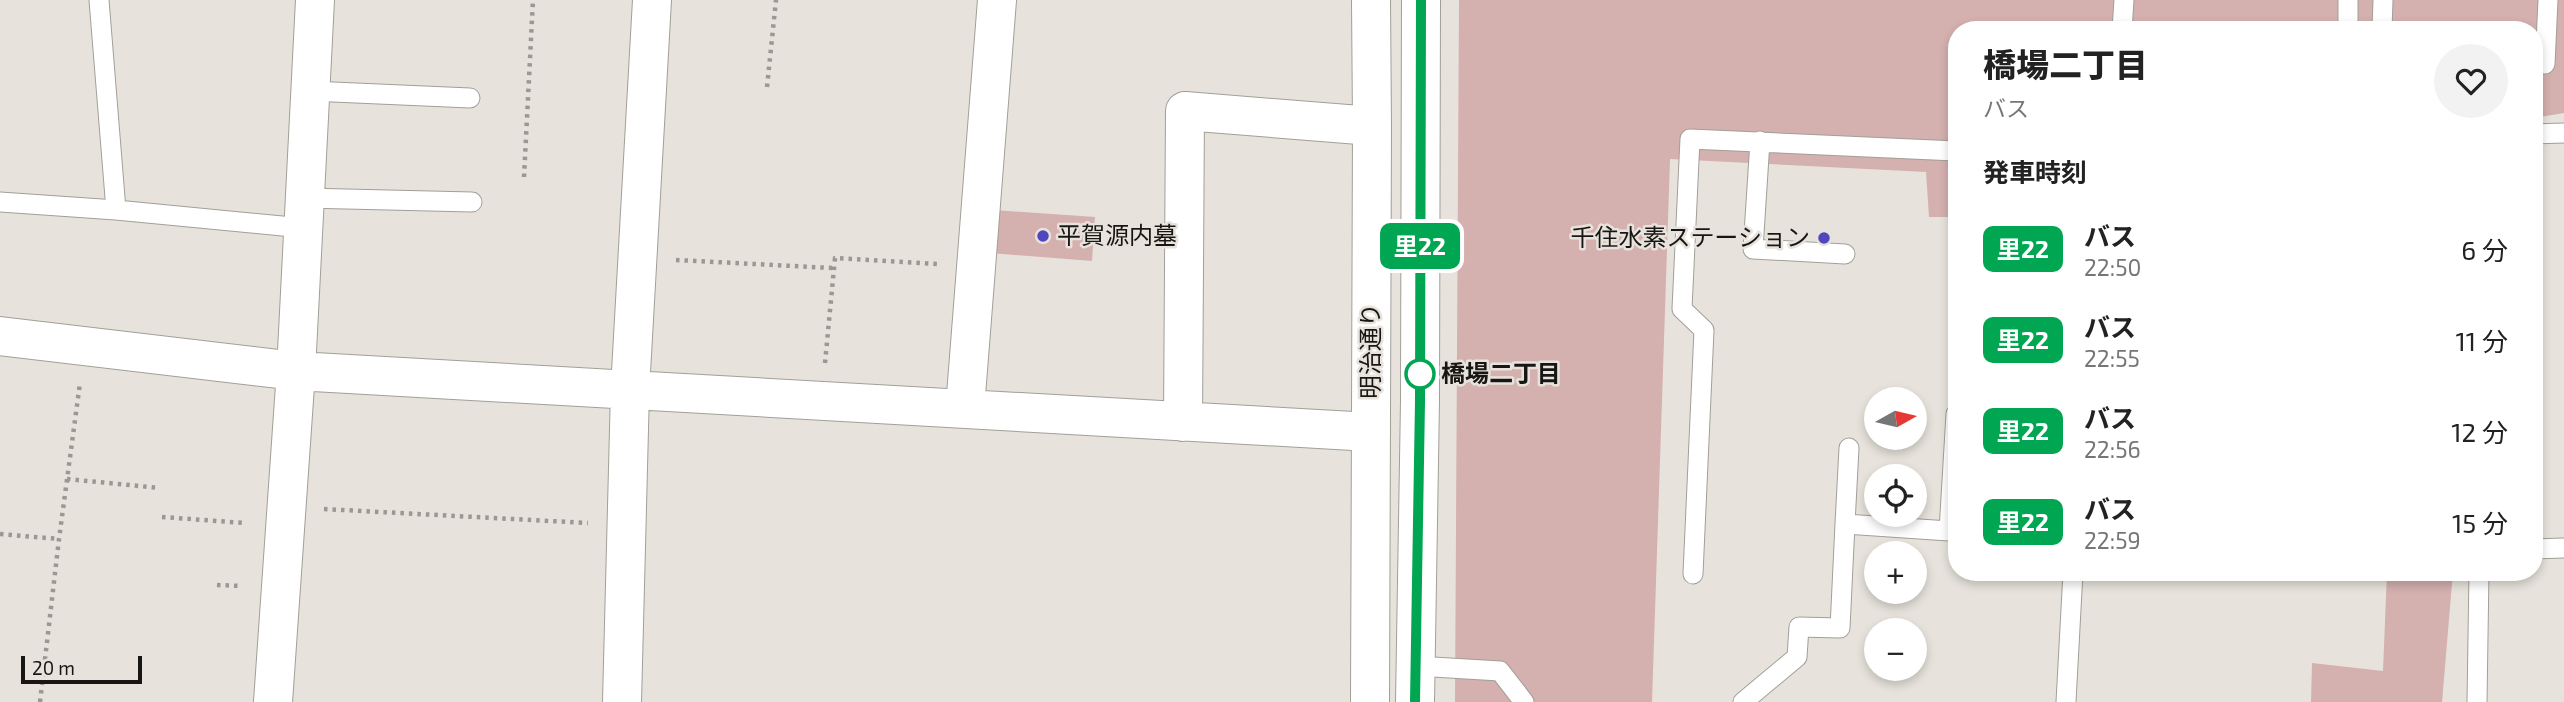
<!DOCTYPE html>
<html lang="ja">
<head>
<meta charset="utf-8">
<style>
	:root { --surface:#fff; --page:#f2f2f2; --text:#222; --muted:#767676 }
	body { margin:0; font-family:"Exo 2","Noto Sans JP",sans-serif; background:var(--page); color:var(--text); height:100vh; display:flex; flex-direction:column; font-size:26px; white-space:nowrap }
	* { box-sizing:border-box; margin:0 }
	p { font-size:23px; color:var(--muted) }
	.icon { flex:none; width:38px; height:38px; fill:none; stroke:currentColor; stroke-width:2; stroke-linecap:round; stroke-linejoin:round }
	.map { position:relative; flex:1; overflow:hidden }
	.details { position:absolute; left:1948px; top:21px; width:595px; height:560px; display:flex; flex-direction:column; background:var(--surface); border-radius:28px; box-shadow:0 4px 10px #0003 }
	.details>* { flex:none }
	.badge { padding:0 14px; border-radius:10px; font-size:24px; line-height:46px }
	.needle { width:46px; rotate:82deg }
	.controls { position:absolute; left:1864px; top:387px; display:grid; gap:14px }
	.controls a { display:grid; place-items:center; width:63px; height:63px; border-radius:50%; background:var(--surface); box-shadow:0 4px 10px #0003; font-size:35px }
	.scale { position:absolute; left:21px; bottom:18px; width:121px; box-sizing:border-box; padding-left:7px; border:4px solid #181614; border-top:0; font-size:19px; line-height:24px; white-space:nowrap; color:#181614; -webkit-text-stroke:5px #e7e3dc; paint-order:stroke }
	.map>.badge { position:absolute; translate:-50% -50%; box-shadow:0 0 0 4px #fff }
	h2 { padding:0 35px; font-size:26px; line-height:63px }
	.round { display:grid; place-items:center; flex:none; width:74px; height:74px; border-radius:37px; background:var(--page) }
	.head { display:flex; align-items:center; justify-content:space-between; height:119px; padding:0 35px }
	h1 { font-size:33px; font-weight:800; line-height:52px }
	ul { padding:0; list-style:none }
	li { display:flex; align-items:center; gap:21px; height:91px; padding:0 35px }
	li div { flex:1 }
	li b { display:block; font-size:26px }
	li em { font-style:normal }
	li .badge { min-width:77px; font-weight:700; text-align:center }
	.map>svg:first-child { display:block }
	.green { fill:#d4b0af }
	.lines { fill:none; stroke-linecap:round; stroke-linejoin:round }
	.service-casing { stroke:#a29f98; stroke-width:21 }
	.minor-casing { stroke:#a29f98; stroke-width:40 }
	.primary-casing { stroke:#a29f98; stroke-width:40 }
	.path { stroke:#9b9792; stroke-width:4.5; stroke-dasharray:3.5 5; stroke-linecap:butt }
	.service { stroke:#fff; stroke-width:19 }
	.minor { stroke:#fff; stroke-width:38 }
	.primary { stroke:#fff; stroke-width:38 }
	.line-casing { stroke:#fff; stroke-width:16 }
	.line { stroke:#00a651; stroke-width:10 }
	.poi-dot { fill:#5047be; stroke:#e7e3dc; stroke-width:2.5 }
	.stop-dot { fill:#fff; stroke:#00a651; stroke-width:3.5 }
	.labels { text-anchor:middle; stroke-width:5; stroke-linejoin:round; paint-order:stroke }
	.poi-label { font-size:24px; fill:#181614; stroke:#e7e3dc; text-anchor:start }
	.street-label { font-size:24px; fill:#181614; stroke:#e7e3dc }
	.stop-label { font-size:24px; font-weight:bold; fill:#181614; stroke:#e7e3dc; text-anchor:start }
</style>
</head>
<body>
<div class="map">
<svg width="2564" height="702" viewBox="0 0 2564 702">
	<rect width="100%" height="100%" fill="#e7e3dc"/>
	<!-- green -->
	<path class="green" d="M1459 0H2564V113L2534 118V30H1956V217H1929L1926 172 1670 159 1652 702H1455Z
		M994 210 1095 217 1092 261 990 253Z
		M2387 572H2453L2442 702H2311L2312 663 2383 671Z"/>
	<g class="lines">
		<defs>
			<path id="service" d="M99 0 116 210
				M2122 30 2124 0
				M2348 30V0
				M2382 30 2383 0
				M2534 63 2545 64 2548 0
				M310 91 470 98
				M2534 134 2564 133
				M1760 141 1753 249 1845 254
				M304 198 472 202
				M0 202 116 210 303 228
				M1845 524 1849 448
				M2534 549 2564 548
				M1693 574 1704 330 1682 309 1690 139 1956 151
				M1416 666 1500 671 1524 702
				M1743 702 1797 657 1799 627 1840 628 1845 524 1949 531 1956 414
				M2066 702 2073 572
				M2477 702 2479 572"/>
			<path id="minor" d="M0 336 296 371 1371 432
				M965 408 997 0
				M1183 422 1185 111 1372 126
				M273 702 296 371 315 0
				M622 702 630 390 652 0"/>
			<path id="primary" d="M1370 702 1372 126 1371 0
				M1415 702 1420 401 1421 0"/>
		</defs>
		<!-- service casing -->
		<use href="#service" class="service-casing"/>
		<!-- minor casing -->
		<use href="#minor" class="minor-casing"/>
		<!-- primary casing -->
		<use href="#primary" class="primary-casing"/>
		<!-- path -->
		<path class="path" d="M767 87 776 0
			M524 177 533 0
			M676 260 832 268
			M825 363 835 258 937 264
			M67 479 160 488
			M324 509 588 523
			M162 517 245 523
			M0 534 59 539
			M217 585 242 586
			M40 702 59 539 80 383"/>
		<!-- service -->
		<use href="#service" class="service"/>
		<!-- minor -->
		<use href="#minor" class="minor"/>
		<!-- primary -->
		<use href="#primary" class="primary"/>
	</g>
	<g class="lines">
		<defs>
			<path id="line" d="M1415 702 1420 401 1421 0"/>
		</defs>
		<!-- line casing -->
		<use href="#line" class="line-casing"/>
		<!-- line -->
		<use href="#line" class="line"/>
	</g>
	<!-- markers -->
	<g class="poi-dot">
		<circle cx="1043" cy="236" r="7"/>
		<circle cx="1824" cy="238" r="7"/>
	</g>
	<circle class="stop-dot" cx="1420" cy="374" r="14"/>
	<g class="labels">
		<!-- poi labels -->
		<g class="poi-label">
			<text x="1057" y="244">平賀源内墓</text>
			<text x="1810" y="246" text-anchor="end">千住水素ステーション</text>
		</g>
		<!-- street labels -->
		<g class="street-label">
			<text transform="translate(1371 351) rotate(-90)" y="8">明治通り</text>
		</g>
		<!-- stop labels -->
		<g class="stop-label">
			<text x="1441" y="382">橋場二丁目</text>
		</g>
	</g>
</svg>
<div class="controls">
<a><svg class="needle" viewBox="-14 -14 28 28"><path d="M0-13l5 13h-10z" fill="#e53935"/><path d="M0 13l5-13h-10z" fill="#767676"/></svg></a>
<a><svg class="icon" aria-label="locate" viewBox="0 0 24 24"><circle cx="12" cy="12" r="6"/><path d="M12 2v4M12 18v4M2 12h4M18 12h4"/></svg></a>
<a>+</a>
<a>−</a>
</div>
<div class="scale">20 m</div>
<b class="badge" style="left:1420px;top:246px;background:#00a651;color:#fff">里22</b>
<section class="details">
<div class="head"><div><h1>橋場二丁目</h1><p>バス</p></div><a class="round"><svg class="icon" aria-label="heart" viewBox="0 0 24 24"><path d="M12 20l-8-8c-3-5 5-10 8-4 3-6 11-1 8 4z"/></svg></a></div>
<h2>発車時刻</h2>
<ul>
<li><span class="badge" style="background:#00a651;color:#fff">里22</span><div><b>バス</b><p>22:50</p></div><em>6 分</em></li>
<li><span class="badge" style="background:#00a651;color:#fff">里22</span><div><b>バス</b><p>22:55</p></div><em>11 分</em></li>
<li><span class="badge" style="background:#00a651;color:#fff">里22</span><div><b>バス</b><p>22:56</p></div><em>12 分</em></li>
<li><span class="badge" style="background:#00a651;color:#fff">里22</span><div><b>バス</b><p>22:59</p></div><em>15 分</em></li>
</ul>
</section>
</div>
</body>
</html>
